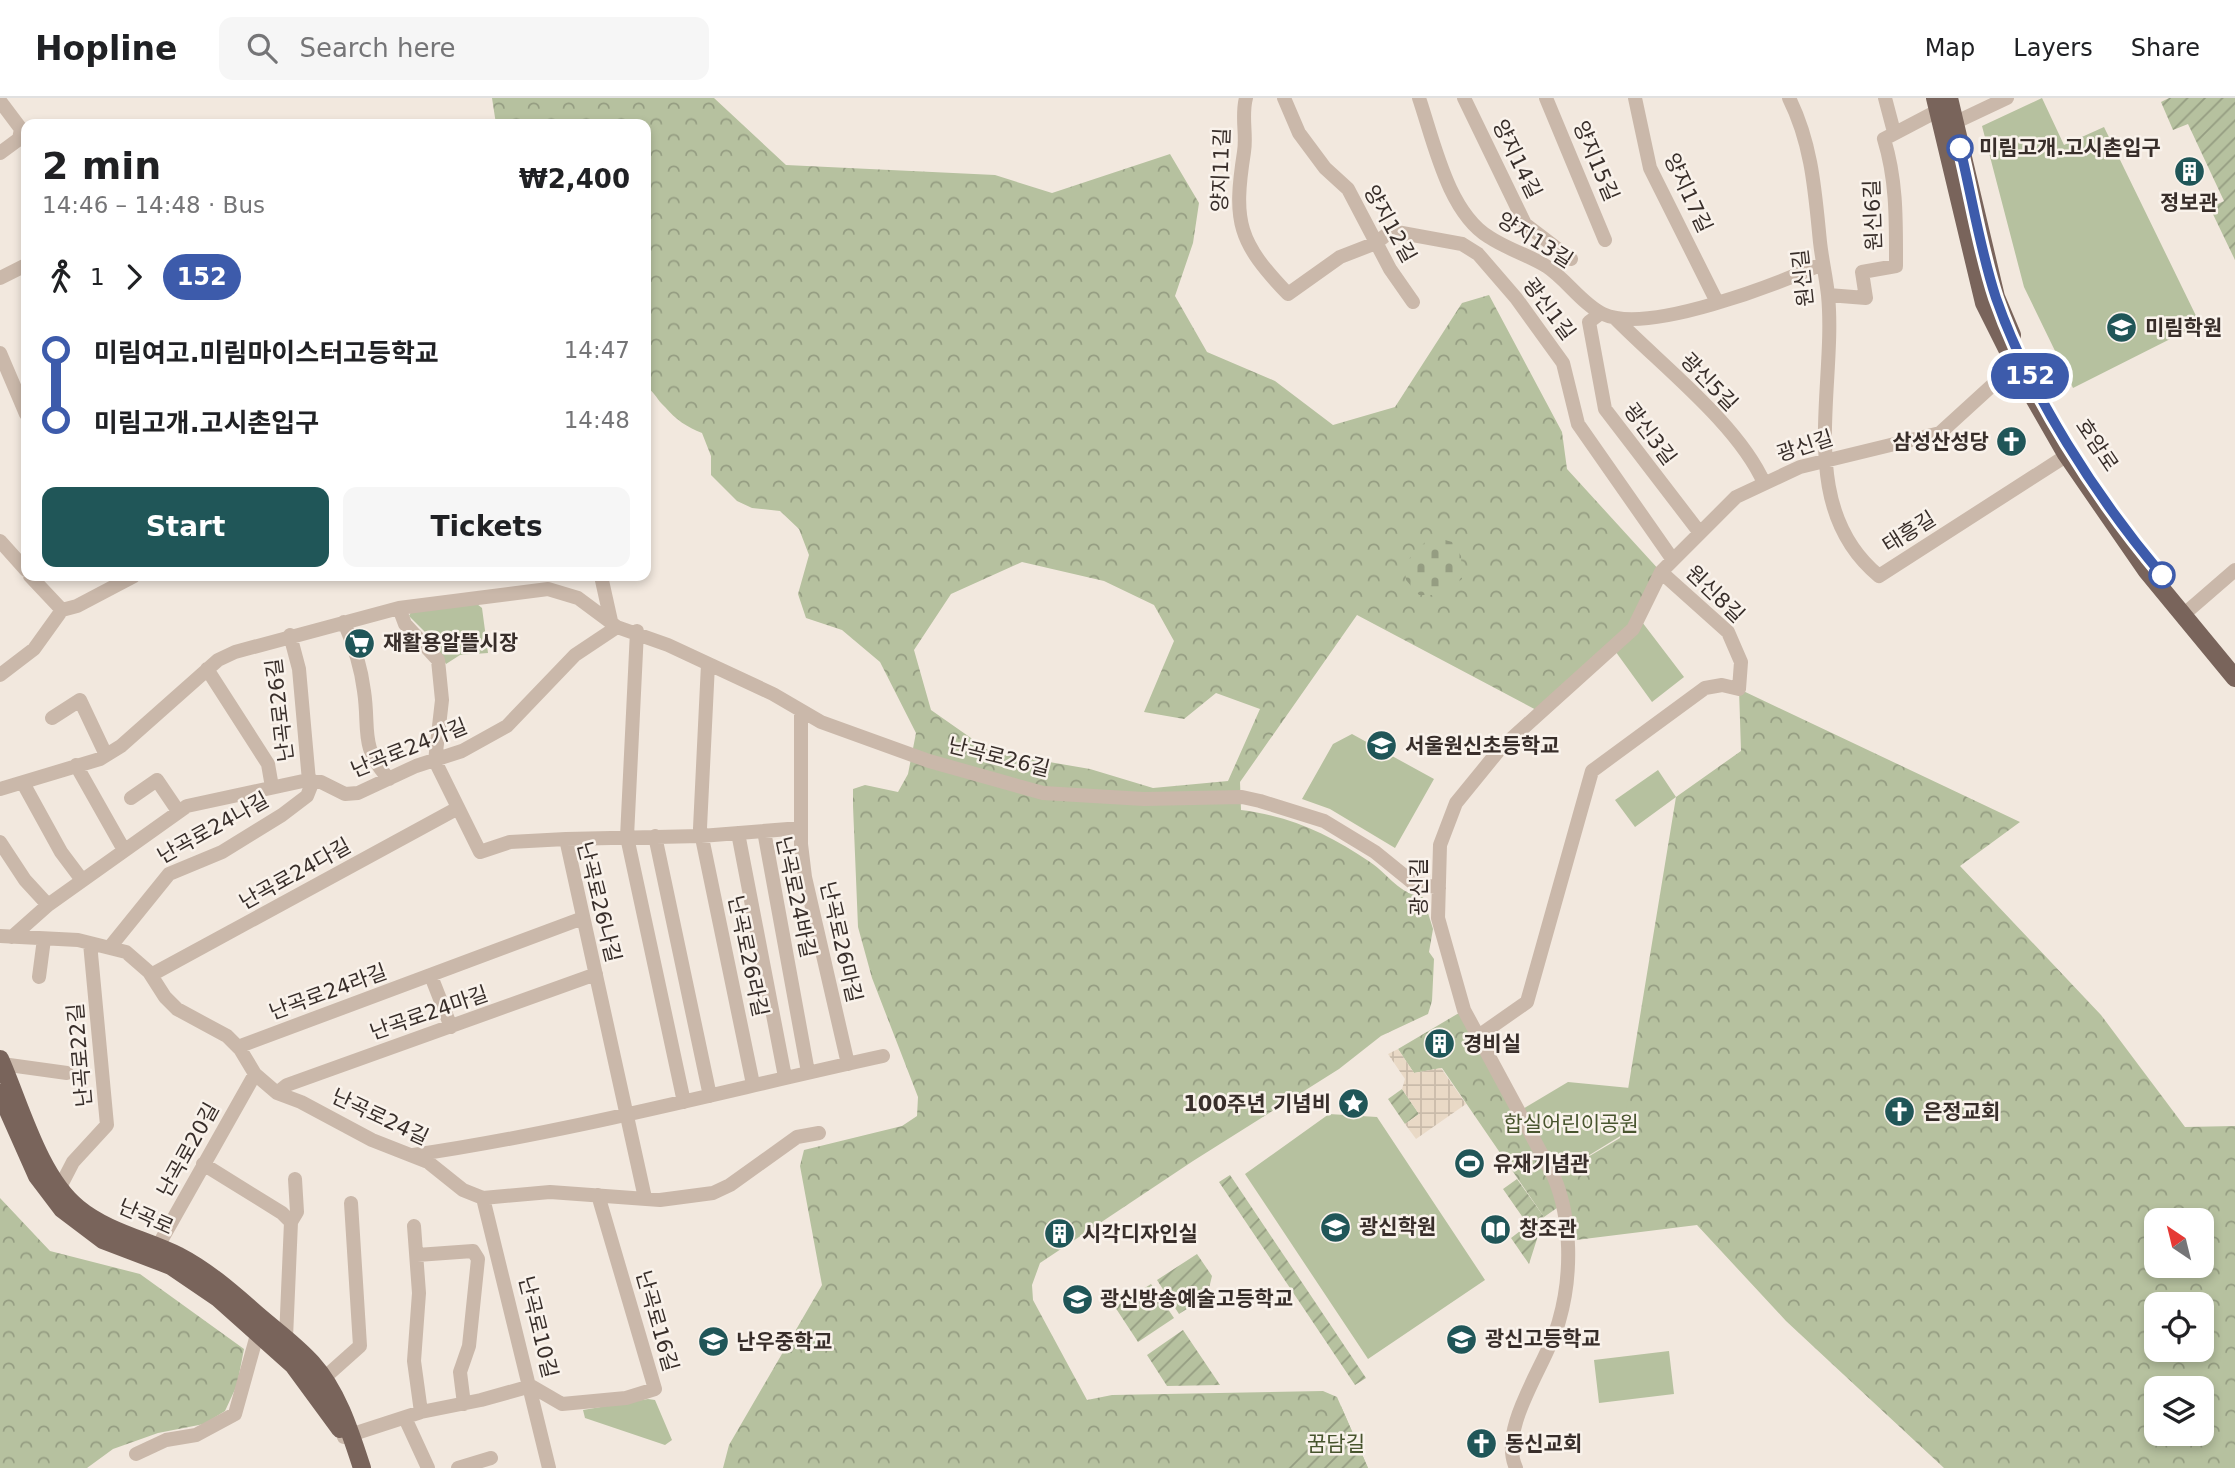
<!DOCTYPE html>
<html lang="en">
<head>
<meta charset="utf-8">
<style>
	:root { --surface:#fff; --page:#f6f6f6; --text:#202124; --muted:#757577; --line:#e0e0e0; --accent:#205658 }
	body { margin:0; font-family:"DejaVu Sans","Noto Sans KR",sans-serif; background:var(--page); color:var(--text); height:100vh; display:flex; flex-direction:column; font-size:26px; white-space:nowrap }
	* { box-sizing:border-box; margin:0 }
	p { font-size:23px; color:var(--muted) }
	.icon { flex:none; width:38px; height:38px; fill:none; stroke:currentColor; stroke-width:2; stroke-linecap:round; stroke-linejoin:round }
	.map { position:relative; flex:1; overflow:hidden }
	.drawer { position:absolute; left:21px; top:21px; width:630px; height:462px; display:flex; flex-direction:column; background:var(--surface); border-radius:14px; box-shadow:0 4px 10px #0003 }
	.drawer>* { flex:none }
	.badge { padding:0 14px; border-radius:23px; font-size:24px; line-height:46px }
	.needle { width:46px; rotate:325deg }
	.controls { position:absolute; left:2144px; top:1110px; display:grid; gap:14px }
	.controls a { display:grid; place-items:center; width:70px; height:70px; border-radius:14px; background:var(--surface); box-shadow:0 4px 10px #0003; font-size:35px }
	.map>.badge { position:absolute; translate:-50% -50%; box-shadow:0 0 0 4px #fff }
	.legs { display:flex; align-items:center; gap:10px; height:77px; padding:0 21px; font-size:23px }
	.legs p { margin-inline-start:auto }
	.overview { display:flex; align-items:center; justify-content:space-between; height:119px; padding:0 21px }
	h1 { font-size:38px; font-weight:600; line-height:52px }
	.action { display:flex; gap:14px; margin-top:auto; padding:14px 21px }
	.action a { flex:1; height:80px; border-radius:14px; background:var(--accent); color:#fff; font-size:28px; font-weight:600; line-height:80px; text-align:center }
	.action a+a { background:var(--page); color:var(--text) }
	ul { padding:0 21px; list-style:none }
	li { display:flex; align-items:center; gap:24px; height:70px; font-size:26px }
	li i { display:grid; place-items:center; width:10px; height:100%; margin:0 9px; background:currentColor }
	li i::after { content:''; width:18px; height:18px; margin:-9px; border:5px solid; border-radius:50%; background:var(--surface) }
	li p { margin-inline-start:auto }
	li:first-child i { background:linear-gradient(#0000 50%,currentColor 0) }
	li:last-child i { background:linear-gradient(currentColor 50%,#0000 0) }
	header { display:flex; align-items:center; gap:42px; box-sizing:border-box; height:98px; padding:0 35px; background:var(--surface); border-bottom:2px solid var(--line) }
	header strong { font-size:33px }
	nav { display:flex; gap:38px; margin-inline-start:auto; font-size:24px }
	.search { width:490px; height:63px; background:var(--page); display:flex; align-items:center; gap:18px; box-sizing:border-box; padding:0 24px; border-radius:14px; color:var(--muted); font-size:26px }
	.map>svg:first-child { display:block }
	.forest { fill:url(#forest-crowns); fill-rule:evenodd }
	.cemetery { fill:url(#cemetery-stones) }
	.park { fill:#b6c19f }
	.garden { fill:url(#garden-furrows) }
	.plaza { fill:url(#plaza-grid) }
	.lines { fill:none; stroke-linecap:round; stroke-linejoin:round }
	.minor { stroke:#cab8aa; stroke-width:14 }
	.major { stroke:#79645b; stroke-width:18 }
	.line-1-casing { stroke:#fff; stroke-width:16 }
	.line-1 { stroke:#3d5bab; stroke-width:10 }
	.stop-1-dot { fill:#fff; stroke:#3d5bab; stroke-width:3.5 }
	.labels { text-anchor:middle; stroke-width:5; stroke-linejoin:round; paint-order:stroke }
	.stop-label { font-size:21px; font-weight:bold; fill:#382e2a; stroke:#f9f2eb; text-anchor:start }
	.street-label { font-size:21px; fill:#382e2a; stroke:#f9f2eb }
	.poi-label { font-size:21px; font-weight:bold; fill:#382e2a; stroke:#f9f2eb; text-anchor:start }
	.park-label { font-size:21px; fill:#48552e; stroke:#f9f2eb }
</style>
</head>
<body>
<header>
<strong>Hopline</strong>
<div class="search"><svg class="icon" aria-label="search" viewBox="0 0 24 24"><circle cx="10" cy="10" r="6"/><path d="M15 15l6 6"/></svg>Search here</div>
<nav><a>Map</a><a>Layers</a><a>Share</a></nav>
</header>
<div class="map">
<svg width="2235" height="1370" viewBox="0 0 2235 1370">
	<defs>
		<pattern id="forest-crowns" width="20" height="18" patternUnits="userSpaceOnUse" patternTransform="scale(1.75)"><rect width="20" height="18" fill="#b6c19f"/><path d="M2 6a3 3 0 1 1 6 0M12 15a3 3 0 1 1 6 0" fill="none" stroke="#959d82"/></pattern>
		<pattern id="cemetery-stones" width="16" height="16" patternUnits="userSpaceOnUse" patternTransform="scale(1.75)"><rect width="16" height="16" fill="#b6c19f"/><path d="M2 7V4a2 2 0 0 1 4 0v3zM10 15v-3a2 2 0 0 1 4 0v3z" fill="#959d82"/></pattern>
		<pattern id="garden-furrows" width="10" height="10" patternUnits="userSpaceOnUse" patternTransform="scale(1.75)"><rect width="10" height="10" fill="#b6c19f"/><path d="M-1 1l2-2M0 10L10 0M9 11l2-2" fill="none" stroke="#959d82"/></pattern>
		<pattern id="plaza-grid" width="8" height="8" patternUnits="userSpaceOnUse" patternTransform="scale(1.75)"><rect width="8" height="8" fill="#e9d9c6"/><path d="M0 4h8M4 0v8" fill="none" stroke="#c9bbaa"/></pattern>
	</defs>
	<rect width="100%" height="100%" fill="#f2e8de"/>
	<!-- forest -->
	<path class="forest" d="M492 0H714L786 67 995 77 1052 95 1170 56 1199 105 1193 145 1175 198 1207 254 1275 283 1333 327 1395 309 1462 205 1489 197 1562 334 1567 371 1661 474 1639 520 1540 614 1357 517 1240 684 1241 712C1290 718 1329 736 1370 764 1389 777 1399 796 1423 799L1433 831 1429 854 1434 861 1432 903 1428 916 1381 938 1339 971 1193 1063 1040 1165 1032 1187 1033 1202 1087 1302 1112 1297 1323 1293 1337 1299 1368 1370H723L729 1347 822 1187 800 1068 804 1052 902 1028 917 1018 918 999 872 880 858 829 853 708V691L865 687 898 694 908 676 916 635 880 564 842 532 806 520 798 496 809 457 799 431 780 413 752 410 737 403 711 377V358L702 335C687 329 676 322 665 309 657 302 655 294 646 289V26H496ZM1022 464 1104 483 1154 507 1174 543 1144 614 1184 621 1216 595 1260 611 1228 683 1153 690 1090 671 991 654 931 612 914 552 951 496Z
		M1739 591 2020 724 1960 768 2101 917 2185 1029 2235 1028V1370H1944L1786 1223 1697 1127 1568 1143 1564 1105 1544 1119 1442 970 1414 975 1398 951 1464 912 1554 1079 1620 1040 1676 699 1741 653ZM2156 1122H2202V1167H2156ZM2156 1206H2202V1251H2156ZM2156 1290H2202V1335H2156Z
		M0 1100 50 1153 140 1176 244 1251 237 1287 225 1313 204 1326 158 1335 113 1351 87 1370H0Z"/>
	<!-- cemetery -->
	<path class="cemetery" d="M1431 438 1452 444 1461 458 1462 481 1442 497H1419L1406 482 1405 465Z"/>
	<!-- park -->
	<path class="park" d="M2042 0 2064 47 2104 29 2200 226 2073 290 2024 189 1982 28Z
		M477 506 482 510 488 555 460 557 446 566 430 539 409 518 411 514Z
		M1639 520 1684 579 1652 604 1613 550Z
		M1352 636 1434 681 1395 750 1330 711 1302 701 1333 646Z
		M1658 672 1676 699 1635 729 1615 702Z
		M1568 984 1630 990 1622 1037 1557 1077 1521 1012Z
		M1329 1016 1377 1019 1485 1182 1368 1261 1245 1076Z
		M1669 1253 1674 1296 1599 1305 1594 1262Z
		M648 1301 655 1302 672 1342 665 1347 585 1320 583 1312Z"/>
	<!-- garden -->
	<path class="garden" d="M2169 0H2235V162L2210 110 2224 103 2188 26 2173 32 2161 4Z
		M1402 991 1419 1016 1405 1026 1388 1001Z
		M1230 1077 1366 1280 1355 1287 1219 1084Z
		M1517 1081 1544 1119 1529 1166 1511 1140 1528 1127 1503 1091Z
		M1197 1156 1212 1178 1207 1198 1179 1216 1157 1182Z
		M1151 1186 1174 1220 1138 1244 1115 1209Z
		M1183 1232 1220 1287 1167 1288 1147 1257Z
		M1341 1308 1368 1370H1287Z"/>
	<!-- plaza -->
	<path class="plaza" d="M1398 951 1414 975 1441 970 1466 1006 1416 1041 1405 1026 1419 1016 1402 991 1405 981 1388 956Z"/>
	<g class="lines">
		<!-- minor -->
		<path class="minor" d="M1246 0C1241 18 1247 37 1244 54 1233 124 1238 144 1288 196L1340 159 1376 145 1391 133 1462 146 1478 156 1516 200 1563 265 1578 326 1673 462
			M1284 0 1299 35 1325 70 1348 91 1390 171 1413 204
			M1419 0C1434 44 1448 114 1489 139 1507 151 1528 157 1546 168 1566 181 1582 206 1603 216 1648 237 1777 186 1822 166
			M1464 0 1525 126 1571 161
			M1546 0 1605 142
			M1635 0 1650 70 1717 204
			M1789 0C1812 46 1815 94 1820 144 1822 162 1826 179 1828 197 1837 290 1794 408 1879 478L2072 354
			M1885 0 1894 34
			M0 3 21 31 19 41 0 55
			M1954 25 2007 0
			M0 180 26 167
			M1828 197 1866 200 1862 174 1896 168C1896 124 1897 83 1884 41L1945 9
			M1601 215 1589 224 1605 311 1700 435
			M1615 220C1661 267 1738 326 1764 385
			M0 255 26 316
			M0 443 26 472
			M30 478 62 512 77 508 134 478
			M601 478 611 523
			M399 510 405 526 438 562 442 602 435 663 480 754 510 744 566 741 645 1100
			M2190 511 2235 472
			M344 524C354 547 361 568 364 593 370 632 359 648 389 681
			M637 533 627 739 684 1004
			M290 537 299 571 309 683
			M708 566 700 730 753 986
			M207 571 268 666 272 689
			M0 577 34 551 62 512
			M801 613V746L805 779 848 966
			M52 620 80 602 106 657
			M76 667 124 752
			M23 685 61 754 82 782
			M0 691 100 661 121 648 218 562 235 554 399 510 548 491 578 500 617 529 668 547 773 596 821 624 929 663 1043 695 1144 701 1242 699 1260 703 1324 723 1375 754 1412 784 1439 790
			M131 700 157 682 178 713
			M764 733 808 974
			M738 735 785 979
			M655 738 710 998
			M566 741 701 738 801 730
			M0 744 25 782 48 807
			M0 838 78 842 126 854 149 874 165 899 177 911 227 938 240 951 255 976 277 995 301 1004 372 1042 428 1064 463 1092 483 1100 550 1094 660 1102 713 1095 730 1087 797 1039 819 1035
			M12 839 48 807 187 708 303 683 321 684 345 696 358 695 416 668 462 653 507 628 575 557 617 529
			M110 849 169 776 222 754 282 717 307 698 313 683
			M151 877 458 710
			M431 878 451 929
			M39 879 44 841
			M1477 939 1527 904 1592 673 1705 590 1722 587 1739 591 1741 564 1728 534 1661 474
			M240 951 243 947 583 820
			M2 966 67 975
			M277 995 287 987 596 876
			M413 1057C571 1034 727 992 883 958
			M203 1066 282 1115 291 1124 286 1240
			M59 1091 73 1064 107 1027 90 845
			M483 1100 549 1370
			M291 1124 297 1114 295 1081
			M414 1128 419 1195 414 1263 421 1314
			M158 1148 255 976
			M417 1157 473 1153 478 1161 469 1248 460 1274 464 1306
			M323 1281 360 1248 351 1105
			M405 1320 428 1370
			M344 1339 421 1314 481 1302 531 1288 562 1306 626 1300 655 1291 598 1097
			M136 1356 166 1342 196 1337 235 1316 257 1237
			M458 1370 491 1360
			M1516 1370C1497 1329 1548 1265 1559 1223 1572 1178 1572 1122 1554 1079L1464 912 1438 820 1440 747 1456 705 1500 651 1633 531 1661 474 1736 399 1800 369 1940 335 2020 262"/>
		<!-- major -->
		<path class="major" d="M1935 0 1984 205 2015 267 2066 356 2146 472 2235 580
			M1949 0 1996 199 2012 237
			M0 961C20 1006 39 1079 78 1110 107 1134 147 1142 179 1158 206 1172 229 1192 252 1212 272 1230 294 1245 312 1265 338 1294 350 1333 362 1370
			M0 995 37 1078 62 1111 103 1142 171 1168 218 1200 293 1267 340 1331"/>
	</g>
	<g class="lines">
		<defs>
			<path id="line-1" d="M1960 50C1972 99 1980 152 1996 200 2029 295 2097 400 2162 477"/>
		</defs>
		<!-- line-1 casing -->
		<use href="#line-1" class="line-1-casing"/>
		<!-- line-1 -->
		<use href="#line-1" class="line-1"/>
	</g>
	<!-- icons -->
	<defs>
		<symbol id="building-disc" viewBox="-11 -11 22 22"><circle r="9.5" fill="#205658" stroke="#f9f2eb"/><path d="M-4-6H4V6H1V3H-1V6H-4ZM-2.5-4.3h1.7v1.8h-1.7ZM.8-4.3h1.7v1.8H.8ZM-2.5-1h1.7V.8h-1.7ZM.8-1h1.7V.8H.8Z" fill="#fff"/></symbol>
		<symbol id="school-disc" viewBox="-11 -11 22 22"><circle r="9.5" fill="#205658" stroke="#f9f2eb"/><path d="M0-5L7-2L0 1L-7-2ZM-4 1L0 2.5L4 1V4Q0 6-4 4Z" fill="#fff"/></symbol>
		<symbol id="church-disc" viewBox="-11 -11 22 22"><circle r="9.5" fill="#205658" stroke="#f9f2eb"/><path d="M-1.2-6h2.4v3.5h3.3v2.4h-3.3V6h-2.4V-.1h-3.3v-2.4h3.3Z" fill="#fff"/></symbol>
		<symbol id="supermarket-disc" viewBox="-11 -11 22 22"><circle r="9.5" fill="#205658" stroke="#f9f2eb"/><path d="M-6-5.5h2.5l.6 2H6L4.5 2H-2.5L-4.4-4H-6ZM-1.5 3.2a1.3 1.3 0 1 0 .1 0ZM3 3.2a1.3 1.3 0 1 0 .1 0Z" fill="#fff"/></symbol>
		<symbol id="sight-disc" viewBox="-11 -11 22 22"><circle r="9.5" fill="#205658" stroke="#f9f2eb"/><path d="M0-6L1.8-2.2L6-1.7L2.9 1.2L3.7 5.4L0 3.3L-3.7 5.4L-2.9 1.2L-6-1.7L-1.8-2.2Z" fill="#fff"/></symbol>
		<symbol id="stadium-disc" viewBox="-11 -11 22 22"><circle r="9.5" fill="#205658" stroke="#f9f2eb"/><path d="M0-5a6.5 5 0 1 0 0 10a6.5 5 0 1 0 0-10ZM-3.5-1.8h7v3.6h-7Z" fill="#fff"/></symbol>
		<symbol id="library-disc" viewBox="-11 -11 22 22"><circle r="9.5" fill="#205658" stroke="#f9f2eb"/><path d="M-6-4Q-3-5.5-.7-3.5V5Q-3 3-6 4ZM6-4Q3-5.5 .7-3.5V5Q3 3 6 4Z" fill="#fff"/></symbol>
	</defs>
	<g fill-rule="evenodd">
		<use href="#building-disc" x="2172" y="56" width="35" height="35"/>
		<use href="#school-disc" x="2104" y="212" width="35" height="35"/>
		<use href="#church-disc" x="1994" y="326" width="35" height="35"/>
		<use href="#supermarket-disc" x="342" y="528" width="35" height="35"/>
		<use href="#school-disc" x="1364" y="630" width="35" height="35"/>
		<use href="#building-disc" x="1422" y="928" width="35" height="35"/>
		<use href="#sight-disc" x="1336" y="988" width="35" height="35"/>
		<use href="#church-disc" x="1882" y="996" width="35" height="35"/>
		<use href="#stadium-disc" x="1452" y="1048" width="35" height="35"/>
		<use href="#school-disc" x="1318" y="1112" width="35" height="35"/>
		<use href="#library-disc" x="1478" y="1114" width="35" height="35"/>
		<use href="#building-disc" x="1042" y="1118" width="35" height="35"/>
		<use href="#school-disc" x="1060" y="1184" width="35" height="35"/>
		<use href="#school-disc" x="1444" y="1224" width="35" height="35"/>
		<use href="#school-disc" x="696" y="1226" width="35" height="35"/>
		<use href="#church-disc" x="1464" y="1328" width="35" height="35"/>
	</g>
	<!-- markers -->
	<g class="stop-1-dot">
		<circle cx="1960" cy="50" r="12"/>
		<circle cx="2162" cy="477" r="12"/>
	</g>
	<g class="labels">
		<!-- stop labels -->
		<g class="stop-label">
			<text x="1979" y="57">미림고개.고시촌입구</text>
		</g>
		<!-- street labels -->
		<g class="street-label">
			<text transform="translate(1517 61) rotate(64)" y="7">양지14길</text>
			<text transform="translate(1596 63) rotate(67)" y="7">양지15길</text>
			<text transform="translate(1221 72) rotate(-88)" y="7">양지11길</text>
			<text transform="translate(1688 95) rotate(65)" y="7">양지17길</text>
			<text transform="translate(1873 117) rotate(-92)" y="7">원신6길</text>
			<text transform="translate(1390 126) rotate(61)" y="7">양지12길</text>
			<text transform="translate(1535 142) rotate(32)" y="7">양지13길</text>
			<text transform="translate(1803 180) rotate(-96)" y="7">원신길</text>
			<text transform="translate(1549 211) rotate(53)" y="7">광신1길</text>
			<text transform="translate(1709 284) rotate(46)" y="7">광신5길</text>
			<text transform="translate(1650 336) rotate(53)" y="7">광신3길</text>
			<text transform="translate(2097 347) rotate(56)" y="7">호암로</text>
			<text transform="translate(1805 348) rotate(-18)" y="7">광신길</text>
			<text transform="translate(1909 434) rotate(-32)" y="7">태흥길</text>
			<text transform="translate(1715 496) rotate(44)" y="7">원신8길</text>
			<text transform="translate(280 612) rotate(-97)" y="7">난곡로26길</text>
			<text transform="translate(409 650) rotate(-22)" y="7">난곡로24가길</text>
			<text transform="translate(999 659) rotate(14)" y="7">난곡로26길</text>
			<text transform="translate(213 730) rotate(-29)" y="7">난곡로24나길</text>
			<text transform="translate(295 776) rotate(-29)" y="7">난곡로24다길</text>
			<text transform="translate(1419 789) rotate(-90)" y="7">광신길</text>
			<text transform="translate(796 799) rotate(78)" y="7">난곡로24바길</text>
			<text transform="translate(599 804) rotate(76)" y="7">난곡로26나길</text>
			<text transform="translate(841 844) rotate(77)" y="7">난곡로26마길</text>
			<text transform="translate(748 858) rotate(78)" y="7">난곡로26라길</text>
			<text transform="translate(328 894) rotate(-20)" y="7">난곡로24라길</text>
			<text transform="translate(429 915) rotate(-19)" y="7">난곡로24마길</text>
			<text transform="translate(80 957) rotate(-95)" y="7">난곡로22길</text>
			<text transform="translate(380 1019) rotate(25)" y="7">난곡로24길</text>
			<text transform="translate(188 1052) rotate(-61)" y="7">난곡로20길</text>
			<text transform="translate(146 1119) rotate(24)" y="7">난곡로</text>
			<text transform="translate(657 1223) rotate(74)" y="7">난곡로16길</text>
			<text transform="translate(538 1229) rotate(76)" y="7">난곡로10길</text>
		</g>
		<!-- poi labels -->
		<g class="poi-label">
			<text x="2189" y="112" text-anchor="middle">정보관</text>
			<text x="2145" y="237">미림학원</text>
			<text x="1989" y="351" text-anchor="end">삼성산성당</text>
			<text x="383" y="552">재활용알뜰시장</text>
			<text x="1405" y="655">서울원신초등학교</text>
			<text x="1463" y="953">경비실</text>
			<text x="1331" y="1013" text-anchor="end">100주년 기념비</text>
			<text x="1923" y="1021">은정교회</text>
			<text x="1493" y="1073">유재기념관</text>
			<text x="1359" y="1136">광신학원</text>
			<text x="1519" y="1138">창조관</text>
			<text x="1082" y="1143">시각디자인실</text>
			<text x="1100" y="1208">광신방송예술고등학교</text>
			<text x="1485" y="1248">광신고등학교</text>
			<text x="736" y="1251">난우중학교</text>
			<text x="1505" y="1353">동신교회</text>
		</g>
		<!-- park labels -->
		<g class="park-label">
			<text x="1571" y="1033">합실어린이공원</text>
			<text x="1336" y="1353">꿈담길</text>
		</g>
	</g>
</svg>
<div class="controls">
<a><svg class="needle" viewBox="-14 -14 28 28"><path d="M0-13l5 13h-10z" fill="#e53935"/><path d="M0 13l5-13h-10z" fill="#757577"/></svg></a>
<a><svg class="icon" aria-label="locate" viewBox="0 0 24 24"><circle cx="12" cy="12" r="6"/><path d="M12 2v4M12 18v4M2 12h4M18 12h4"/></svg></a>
<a><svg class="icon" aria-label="layers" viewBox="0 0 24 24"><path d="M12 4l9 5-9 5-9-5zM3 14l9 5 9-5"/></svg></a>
</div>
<b class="badge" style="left:2030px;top:278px;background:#3d5bab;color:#fff">152</b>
<section class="drawer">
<div class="overview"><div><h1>2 min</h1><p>14:46 – 14:48 · Bus</p></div><b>₩2,400</b></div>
<div class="legs"><svg class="icon" aria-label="walk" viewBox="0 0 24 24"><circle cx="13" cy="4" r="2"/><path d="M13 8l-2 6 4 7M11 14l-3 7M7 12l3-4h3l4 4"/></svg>1<svg class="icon" aria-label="forward" viewBox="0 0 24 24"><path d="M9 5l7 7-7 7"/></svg><b class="badge" style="background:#3d5bab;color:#fff">152</b></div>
<ul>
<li><i style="color:#3d5bab"></i><b>미림여고.미림마이스터고등학교</b><p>14:47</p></li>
<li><i style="color:#3d5bab"></i><b>미림고개.고시촌입구</b><p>14:48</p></li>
</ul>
<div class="action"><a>Start</a><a>Tickets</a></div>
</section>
</div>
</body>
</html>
